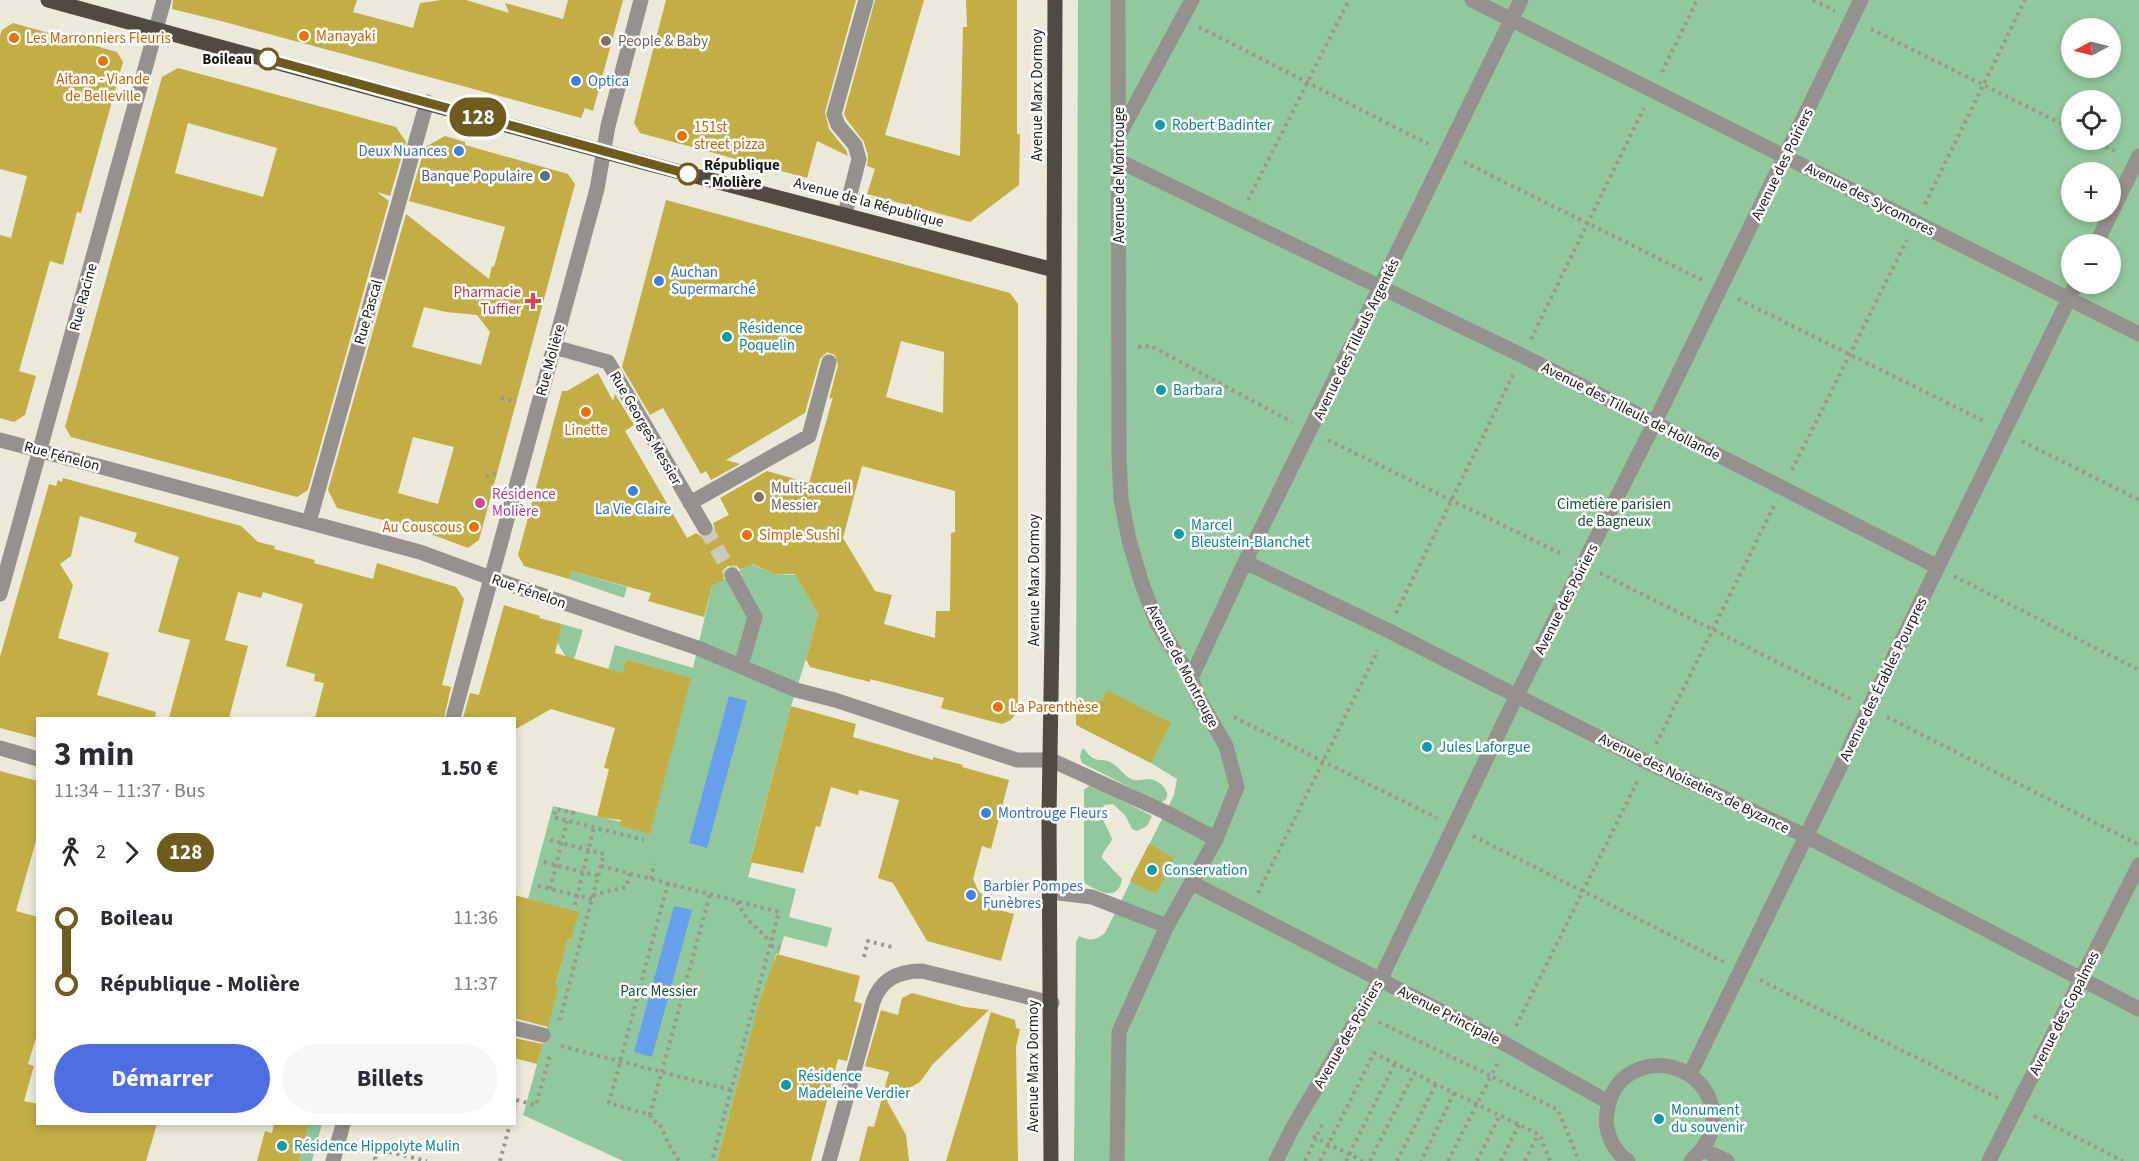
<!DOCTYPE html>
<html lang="fr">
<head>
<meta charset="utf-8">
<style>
	:root { --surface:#fff; --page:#f7f7f7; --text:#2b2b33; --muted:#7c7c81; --accent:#4d6de1 }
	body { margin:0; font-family:"Source Sans 3",sans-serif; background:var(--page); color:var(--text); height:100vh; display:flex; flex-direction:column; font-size:22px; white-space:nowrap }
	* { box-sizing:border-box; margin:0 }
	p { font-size:20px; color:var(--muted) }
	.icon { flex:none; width:33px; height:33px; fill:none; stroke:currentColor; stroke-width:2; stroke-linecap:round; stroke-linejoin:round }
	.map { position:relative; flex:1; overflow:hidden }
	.panel { position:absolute; left:36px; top:717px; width:480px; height:408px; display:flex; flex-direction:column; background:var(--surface); border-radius:0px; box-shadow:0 3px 9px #0003 }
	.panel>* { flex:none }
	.badge { padding:0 12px; border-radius:20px; font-size:21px; line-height:39px }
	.needle { width:39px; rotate:263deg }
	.controls { position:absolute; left:2061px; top:18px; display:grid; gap:12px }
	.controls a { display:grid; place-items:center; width:60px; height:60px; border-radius:50%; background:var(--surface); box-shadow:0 3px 9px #0003; font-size:30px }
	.map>.badge { position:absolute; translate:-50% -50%; box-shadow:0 0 0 3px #fff }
	.legs { display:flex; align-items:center; gap:9px; height:66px; padding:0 18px; font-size:20px }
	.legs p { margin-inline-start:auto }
	.overview { display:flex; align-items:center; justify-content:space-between; height:102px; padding:0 18px }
	h1 { font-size:33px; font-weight:700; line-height:45px }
	.primary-button { display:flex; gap:12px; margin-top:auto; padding:12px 18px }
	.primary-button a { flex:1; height:69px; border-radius:36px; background:var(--accent); color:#fff; font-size:24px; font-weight:700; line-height:69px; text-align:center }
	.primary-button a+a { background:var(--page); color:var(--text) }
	ul { padding:0 18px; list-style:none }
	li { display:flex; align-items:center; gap:21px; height:66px; font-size:22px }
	li i { display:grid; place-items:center; width:9px; height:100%; margin:0 8px; background:currentColor }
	li i::after { content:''; width:15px; height:15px; margin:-8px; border:4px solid; border-radius:50%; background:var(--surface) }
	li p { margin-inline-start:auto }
	li:first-child i { background:linear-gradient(#0000 50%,currentColor 0) }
	li:last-child i { background:linear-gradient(currentColor 50%,#0000 0) }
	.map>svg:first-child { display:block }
	.green { fill:#92c89d; fill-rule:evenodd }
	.water { fill:#689feb }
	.building { fill:#c2ae45; fill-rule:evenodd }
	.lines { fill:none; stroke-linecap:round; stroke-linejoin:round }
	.minor-tunnel { stroke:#cccabc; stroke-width:15; stroke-dasharray:15 8; stroke-linecap:butt }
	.path { stroke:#9a988c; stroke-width:4; stroke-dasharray:3 4.5; stroke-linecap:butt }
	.minor { stroke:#95918c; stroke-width:15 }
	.major { stroke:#514a42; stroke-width:15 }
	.line-1-casing { stroke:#fff; stroke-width:14 }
	.line-1 { stroke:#6e5b1e; stroke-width:9 }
	.food-dot { fill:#e8710a; stroke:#fff; stroke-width:2 }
	.education-dot { fill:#8d6e63; stroke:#fff; stroke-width:2 }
	.stop-1-dot { fill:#fff; stroke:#6e5b1e; stroke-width:3 }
	.shop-dot { fill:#3f7fe0; stroke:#fff; stroke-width:2 }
	.culture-dot { fill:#0f9aa8; stroke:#fff; stroke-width:2 }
	.service-dot { fill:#5c6f8a; stroke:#fff; stroke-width:2 }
	.health-dot { fill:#e0444e; stroke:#fff; stroke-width:2 }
	.hotel-dot { fill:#d1479c; stroke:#fff; stroke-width:2 }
	.labels { text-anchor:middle; stroke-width:5; stroke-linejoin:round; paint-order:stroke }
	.food-label { font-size:15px; fill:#c56008; stroke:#fff; text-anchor:start }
	.education-label { font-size:15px; fill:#785e54; stroke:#fff; text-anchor:start }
	.stop-label { font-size:15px; font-weight:bold; fill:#191813; stroke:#fff; text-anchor:end }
	.shop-label { font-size:15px; fill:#366cbe; stroke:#fff; text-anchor:start }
	.street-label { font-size:15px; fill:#191813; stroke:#fff }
	.culture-label { font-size:15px; fill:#0d838f; stroke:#fff; text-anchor:start }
	.service-label { font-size:15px; fill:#4e5e75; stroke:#fff; text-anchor:end }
	.health-label { font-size:15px; fill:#be3a42; stroke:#fff; text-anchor:end }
	.hotel-label { font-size:15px; fill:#b23c85; stroke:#fff; text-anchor:start }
	.park-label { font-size:15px; fill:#105127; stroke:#fff }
</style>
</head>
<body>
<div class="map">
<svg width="2139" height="1161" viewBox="0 0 2139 1161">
	<rect width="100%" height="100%" fill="#ece9da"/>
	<!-- green -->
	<path class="green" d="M1078 0H2139V1161H1074L1076 942 1079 936C1089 941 1095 941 1105 933L1174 795 1177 779 1151 763 1080 727 1076 720ZM2072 28H2110V68H2072ZM2072 100H2110V140H2072ZM2072 172H2110V212H2072ZM2072 244H2110V284H2072Z
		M752 564 773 574 796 575 818 614 806 659 791 706 750 861 752 862 748 877 796 889 789 917 832 928 827 947 784 936 779 954H776L768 987H764L717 1161H623L523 1115 559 985 556 984 568 939 571 940 578 912 528 899 553 806 639 826 650 833 690 678 626 659 622 673 608 670 615 645 693 668 712 586Z
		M571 571 627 587 624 598 569 579Z
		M562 624 583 630 574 659 566 657 557 642Z
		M1082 749H1084C1097 766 1099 756 1112 763 1119 767 1123 775 1131 779 1138 782 1142 779 1149 779 1162 780 1176 797 1160 803L1082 763 1080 757Z
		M1089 786H1094L1152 816 1147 826 1137 831 1132 829 1125 815 1113 804 1104 805C1098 819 1108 826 1112 839 1110 846 1103 849 1102 858L1122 879C1118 904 1097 890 1084 883V790Z
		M309 1124H322L312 1161H299Z"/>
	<!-- water -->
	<path class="water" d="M729 696 747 701 707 848 689 843Z
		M674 906 692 910 652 1057 634 1052Z"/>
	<!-- building -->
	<path class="building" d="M173 0H357L353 12 413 28 420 3 441 0H466L509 13 505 3 563 19 568 0H623L593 111 585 108 581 118 221 21 172 9Z
		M666 0H856L825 112 829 129 846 150 848 156 817 141 807 178 640 133 634 123Z
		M875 0H924L885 135 960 156 963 27H967L966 0H1017V134H1020L1019 185 970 222 867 194 875 169 867 166 868 156 864 142 847 120 844 114Z
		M13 23 117 52 123 62 81 213 77 212 63 265 50 261 19 371 36 376 25 415 14 422 0 418V235L11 238 27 176 0 169V36L2 30Z
		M178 68 396 127 406 142 390 196 377 192 389 201 308 490 297 497 71 437 65 427 162 77ZM188 123 277 148 263 197 175 173Z
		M445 136 465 142V145L568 174 575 184 479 540 468 548 417 529 337 508 328 490 406 214 489 279 492 266 494 267 505 227 409 201 425 147ZM424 307 446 312 477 315 490 332 481 365 412 347ZM413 437 454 447 438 504 398 493Z
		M666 200 1010 293 1018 304V711L1011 720 1002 724 941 708 944 698 870 679V682L810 667 806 659 818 614 795 574H773L753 564 740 570 737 566H728L723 570 724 580 712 586 704 617 648 601 651 593 571 571 569 579 524 566 518 555 562 391H567L598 373 613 401 615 394 634 425 625 431 687 538 696 533 704 538 710 536 715 529 713 523 729 515 720 498 767 471 809 483 833 397 829 399 838 365 835 355 827 352 820 359 805 413 726 460 740 464 711 480 706 471 701 474 663 408 650 415 622 367ZM901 341 944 352 943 413 886 397ZM862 466 955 491V532L951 533 950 611H936L935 638 884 624 892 595 875 591 843 538Z
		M63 478 241 526 258 542 275 546 274 549 315 560 314 563 373 579 377 563 456 587 464 599 442 685 451 687 444 718H315L324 683 314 681 315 674 286 666 303 604 263 592 261 598 238 592 225 640 248 646 229 718H169L190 640 158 632 179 557 134 542 137 533 80 516 71 556 60 564 73 585 58 638 109 653 97 695 156 712 155 718H38V738L0 728V657L49 484 56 486 58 480 62 482Z
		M504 605 540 616 539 618 562 624 555 653 622 673 626 659 691 678 650 834 619 825 621 820 597 817 609 769 604 768 615 728 551 709 514 730V718H463L470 693 479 695Z
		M1107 690 1171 723 1151 763 1076 725V700L1102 701Z
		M791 706 856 724 853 737 933 760V757L963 765 962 767 1009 780 991 849 982 846 973 879 979 892 990 900 988 907 1014 914 1001 961 927 941 893 883 878 878 899 800 859 790 858 795 831 787 820 827 816 826 803 873 750 862Z
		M0 771 38 781V834L16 911 38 917V1031L28 1064 34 1066 24 1101 38 1104V1124H157L146 1161H0Z
		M1149 844 1174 858 1156 894 1130 881Z
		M514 895 579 912 571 940 568 939 556 984 559 985 548 1027 514 1018Z
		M777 954 860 976 854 1001 862 1004 847 1061 838 1059 811 1161H717L761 996Z
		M912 993 965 1007 989 1010 933 1064 920 1082 887 1101 906 1135 909 1161H859L868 1126 874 1127 889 1072 865 1066 881 1010 898 1015 902 998Z
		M991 1012 1015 1020 1016 1028 1020 1029 1016 1047 1018 1161H946Z
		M514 1038 543 1044 537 1064 514 1058Z
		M274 1124H309L299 1161H257L265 1131 272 1133Z"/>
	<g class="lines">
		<!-- minor-tunnel -->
		<path class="minor-tunnel" d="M705 528 732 575"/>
		<!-- path -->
		<path class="path" d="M1813 0 1835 11
			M1199 27 1428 144
			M1871 29 2072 129
			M1662 72 1697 0
			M2092 140 2117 152
			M1464 162 1702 280
			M1248 200 1349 0
			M1925 204 2025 0
			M1738 299 1986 422
			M1531 339 1644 108
			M1138 347 1151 346 1292 422
			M501 398 516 402
			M1328 440 1564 555
			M2022 441 2139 500
			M1792 470 1907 240
			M486 477 497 473
			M1600 573 1851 699
			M1954 576 2139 670
			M1396 613 1513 375
			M1234 717 1437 818
			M1887 717 2137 844
			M1656 744 1774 506
			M573 811V813L556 809 553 817 644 840
			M1473 836 1724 962
			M550 840 604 854 559 1022
			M544 862 598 876
			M601 866 779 912 712 1161
			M651 879 654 864
			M668 883 609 1103 650 1115 710 894
			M538 886 592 899
			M550 889 567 821
			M1258 893 1378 650
			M593 895 626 887 630 873
			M737 902 747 919 771 942
			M575 905 594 827
			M771 946 780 948
			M864 957 868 941 892 947
			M1760 980 1998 1098
			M1379 1022 1491 1076 1498 1062
			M1516 1026 1638 780
			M561 1046 731 1090
			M1454 1093 1540 1135 1550 1161
			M514 1107 516 1100 536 1105 550 1055
			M650 1115 652 1120 660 1124 669 1145 679 1161
			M2034 1116 2123 1161
			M1313 1136 1316 1138 1323 1123
			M360 1145 427 1161
			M378 1149 375 1159 378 1161
			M500 1161 510 1124
			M1305 1161 1316 1138 1363 1161
			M1320 1161 1374 1053 1454 1093 1421 1161
			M1346 1161 1395 1063
			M1370 1161 1414 1073
			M1397 1161 1436 1084
			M1448 1161 1491 1076 1558 1110 1579 1161
			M1477 1161 1500 1115
			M1501 1161 1519 1124
			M1525 1161 1538 1134"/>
		<!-- minor -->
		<path class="minor" d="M1472 0 2139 334
			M1120 133 1192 0
			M1119 161 1523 356 1938 567
			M845 214 859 159 855 145 838 125 834 114 866 0
			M2096 244 2139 156
			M554 347 608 362 705 528
			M0 440 420 552 491 578 698 648 796 690 835 700 1017 760H1051L1165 812 1216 839
			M690 503 809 436 829 362
			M309 522 427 102
			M1245 562 1387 630 1647 762 1806 836 2139 1009
			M732 575 755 617 741 666
			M0 594 164 0
			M1191 678 1245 562 1521 0
			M453 718 597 189 608 126 641 0
			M0 748 38 759
			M1192 883 1507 1045 1608 1102
			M1051 892 1092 897 1167 926
			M514 1028 543 1035
			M1690 1074 2076 284
			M1703 1150 1727 1161
			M333 1161 343 1124
			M829 1161 873 1002C881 979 899 971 922 971L1052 1003
			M1117 1161 1119 1032 1167 926 1216 839 1237 787 1226 746 1199 699 1191 678 1157 623 1142 584 1129 540 1121 499 1119 457 1118 0
			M1276 1161 1293 1127 1380 980 1517 695 1655 422 1861 0
			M1628 1161C1613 1151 1604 1131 1607 1113 1609 1096 1617 1080 1633 1072 1675 1050 1726 1088 1710 1135 1706 1146 1699 1153 1691 1161
			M1989 1161 2139 865"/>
		<!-- major -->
		<path class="major" d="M48 0 646 163 1054 270
			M1051 1161 1049 815 1053 576 1055 0"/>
	</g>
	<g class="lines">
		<defs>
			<path id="line-1" d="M268 59 688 174"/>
		</defs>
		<!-- line-1 casing -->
		<use href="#line-1" class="line-1-casing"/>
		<!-- line-1 -->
		<use href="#line-1" class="line-1"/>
	</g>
	<!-- markers -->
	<g class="food-dot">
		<circle cx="304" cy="36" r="6"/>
		<circle cx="14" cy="38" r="6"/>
		<circle cx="103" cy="61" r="6"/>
		<circle cx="682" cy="136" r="6"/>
		<circle cx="586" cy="412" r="6"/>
		<circle cx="474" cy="527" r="6"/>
		<circle cx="747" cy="535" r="6"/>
		<circle cx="998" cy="707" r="6"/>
	</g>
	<g class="education-dot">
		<circle cx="606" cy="41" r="6"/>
		<circle cx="759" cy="497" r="6"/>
	</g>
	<g class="stop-1-dot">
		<circle cx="268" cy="59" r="10"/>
		<circle cx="688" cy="174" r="10"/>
	</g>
	<g class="shop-dot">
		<circle cx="576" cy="81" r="6"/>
		<circle cx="459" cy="151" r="6"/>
		<circle cx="659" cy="281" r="6"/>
		<circle cx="633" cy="491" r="6"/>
		<circle cx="986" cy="813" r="6"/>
		<circle cx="971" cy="895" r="6"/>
	</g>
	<g class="culture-dot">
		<circle cx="1160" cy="125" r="6"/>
		<circle cx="727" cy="337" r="6"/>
		<circle cx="1161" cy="390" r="6"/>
		<circle cx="1179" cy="534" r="6"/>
		<circle cx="1427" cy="747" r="6"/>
		<circle cx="1152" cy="870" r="6"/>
		<circle cx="786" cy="1085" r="6"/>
		<circle cx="1659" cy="1119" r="6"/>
		<circle cx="282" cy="1146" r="6"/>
	</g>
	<circle class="service-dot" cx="545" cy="176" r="6"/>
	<path class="health-dot" d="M530 292h6v6h6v6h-6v6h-6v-6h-6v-6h6z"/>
	<circle class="hotel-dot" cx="480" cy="503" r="6"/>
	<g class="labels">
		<!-- food labels -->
		<g class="food-label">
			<text x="316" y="41">Manayaki</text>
			<text x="26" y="43">Les Marronniers Fleuris</text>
			<text x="103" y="84" text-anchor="middle">Aitana - Viande<tspan x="103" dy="17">de Belleville</tspan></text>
			<text x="694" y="132">151st<tspan x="694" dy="17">street pizza</tspan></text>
			<text x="586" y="435" text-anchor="middle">Linette</text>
			<text x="462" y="532" text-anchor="end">Au Couscous</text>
			<text x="759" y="540">Simple Sushi</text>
			<text x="1010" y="712">La Parenthèse</text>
		</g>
		<!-- education labels -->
		<g class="education-label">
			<text x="618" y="46">People &amp; Baby</text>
			<text x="771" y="493">Multi-accueil<tspan x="771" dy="17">Messier</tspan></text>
		</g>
		<!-- stop labels -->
		<g class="stop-label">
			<text x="252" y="64">Boileau</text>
			<text x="704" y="170" text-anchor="start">République<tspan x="704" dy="17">- Molière</tspan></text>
		</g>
		<!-- shop labels -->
		<g class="shop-label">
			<text x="588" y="86">Optica</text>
			<text x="447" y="156" text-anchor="end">Deux Nuances</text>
			<text x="671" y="277">Auchan<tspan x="671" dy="17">Supermarché</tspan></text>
			<text x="633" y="514" text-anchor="middle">La Vie Claire</text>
			<text x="998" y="818">Montrouge Fleurs</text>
			<text x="983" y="891">Barbier Pompes<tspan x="983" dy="17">Funèbres</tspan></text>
		</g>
		<!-- street labels -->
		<g class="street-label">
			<text transform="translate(1037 95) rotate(-90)" y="5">Avenue Marx Dormoy</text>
			<text transform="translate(1782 164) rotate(-64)" y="5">Avenue des Poiriers</text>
			<text transform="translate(1119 175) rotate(-90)" y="5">Avenue de Montrouge</text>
			<text transform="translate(1870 199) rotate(27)" y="5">Avenue des Sycomores</text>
			<text transform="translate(869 202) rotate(15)" y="5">Avenue de la République</text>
			<text transform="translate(83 297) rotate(-75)" y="5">Rue Racine</text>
			<text transform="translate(368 312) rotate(-74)" y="5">Rue Pascal</text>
			<text transform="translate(1356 339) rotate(-64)" y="5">Avenue des Tilleuls Argentés</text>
			<text transform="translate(550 360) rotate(-75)" y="5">Rue Molière</text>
			<text transform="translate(1631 411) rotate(27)" y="5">Avenue des Tilleuls de Hollande</text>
			<text transform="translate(646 428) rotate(60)" y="5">Rue Georges Messier</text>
			<text transform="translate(62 456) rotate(15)" y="5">Rue Fénelon</text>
			<text transform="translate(1034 580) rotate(-90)" y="5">Avenue Marx Dormoy</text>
			<text transform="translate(529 591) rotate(19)" y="5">Rue Fénelon</text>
			<text transform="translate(1566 599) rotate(-63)" y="5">Avenue des Poiriers</text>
			<text transform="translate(1183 666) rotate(62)" y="5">Avenue de Montrouge</text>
			<text transform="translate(1883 679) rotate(-64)" y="5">Avenue des Érables Pourpres</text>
			<text transform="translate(1694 783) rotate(26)" y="5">Avenue des Noisetiers de Byzance</text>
			<text transform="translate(2064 1013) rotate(-63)" y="5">Avenue des Copalmes</text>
			<text transform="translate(1449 1015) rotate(27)" y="5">Avenue Principale</text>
			<text transform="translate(1348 1034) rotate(-60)" y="5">Avenue des Poiriers</text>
			<text transform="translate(1033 1066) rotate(-90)" y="5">Avenue Marx Dormoy</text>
		</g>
		<!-- culture labels -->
		<g class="culture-label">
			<text x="1172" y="130">Robert Badinter</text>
			<text x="739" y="333">Résidence<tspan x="739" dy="17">Poquelin</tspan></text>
			<text x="1173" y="395">Barbara</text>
			<text x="1191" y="530">Marcel<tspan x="1191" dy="17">Bleustein-Blanchet</tspan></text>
			<text x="1439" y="752">Jules Laforgue</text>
			<text x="1164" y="875">Conservation</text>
			<text x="798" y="1081">Résidence<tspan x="798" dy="17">Madeleine Verdier</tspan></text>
			<text x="1671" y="1115">Monument<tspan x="1671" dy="17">du souvenir</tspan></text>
			<text x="294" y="1151">Résidence Hippolyte Mulin</text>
		</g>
		<!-- service labels -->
		<g class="service-label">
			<text x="533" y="181">Banque Populaire</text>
		</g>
		<!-- health labels -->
		<g class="health-label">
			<text x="521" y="297">Pharmacie<tspan x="521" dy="17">Tuffier</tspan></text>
		</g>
		<!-- hotel labels -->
		<g class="hotel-label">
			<text x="492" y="499">Résidence<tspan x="492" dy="17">Molière</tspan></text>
		</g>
		<!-- park labels -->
		<g class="park-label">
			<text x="1614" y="509">Cimetière parisien<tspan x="1614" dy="17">de Bagneux</tspan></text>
			<text x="659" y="996">Parc Messier</text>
		</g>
	</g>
</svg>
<div class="controls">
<a><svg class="needle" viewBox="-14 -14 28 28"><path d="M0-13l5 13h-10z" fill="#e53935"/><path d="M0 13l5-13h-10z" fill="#7c7c81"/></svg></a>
<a><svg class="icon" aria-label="locate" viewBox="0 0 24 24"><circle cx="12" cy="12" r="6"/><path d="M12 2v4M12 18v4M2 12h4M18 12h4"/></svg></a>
<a>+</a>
<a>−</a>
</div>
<b class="badge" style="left:478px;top:117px;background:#6e5b1e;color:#fff">128</b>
<section class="panel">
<div class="overview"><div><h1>3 min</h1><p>11:34 – 11:37 · Bus</p></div><b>1.50 €</b></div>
<div class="legs"><svg class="icon" aria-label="walk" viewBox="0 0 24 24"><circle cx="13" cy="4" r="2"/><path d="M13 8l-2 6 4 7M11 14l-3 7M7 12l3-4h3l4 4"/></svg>2<svg class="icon" aria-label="forward" viewBox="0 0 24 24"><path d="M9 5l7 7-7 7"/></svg><b class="badge" style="background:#6e5b1e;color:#fff">128</b></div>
<ul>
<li><i style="color:#6e5b1e"></i><b>Boileau</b><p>11:36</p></li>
<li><i style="color:#6e5b1e"></i><b>République - Molière</b><p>11:37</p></li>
</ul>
<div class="primary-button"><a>Démarrer</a><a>Billets</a></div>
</section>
</div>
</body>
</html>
